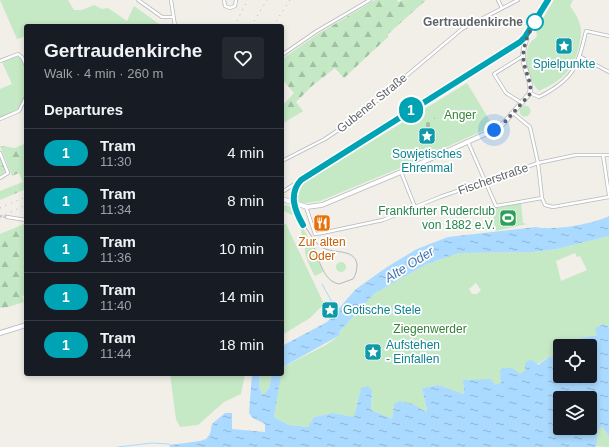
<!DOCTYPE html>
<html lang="en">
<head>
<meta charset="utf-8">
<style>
	:root { --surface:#171b24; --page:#242831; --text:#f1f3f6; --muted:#9ea1a6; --line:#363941 }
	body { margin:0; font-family:Arial,sans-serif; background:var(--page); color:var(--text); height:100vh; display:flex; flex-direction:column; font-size:15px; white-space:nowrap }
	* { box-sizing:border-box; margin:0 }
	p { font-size:13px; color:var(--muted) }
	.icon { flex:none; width:22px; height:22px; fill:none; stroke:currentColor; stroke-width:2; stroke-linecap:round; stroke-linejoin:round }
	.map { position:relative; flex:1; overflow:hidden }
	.side { position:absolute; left:24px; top:24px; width:260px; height:352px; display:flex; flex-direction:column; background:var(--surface); border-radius:4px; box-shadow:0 2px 6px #0003 }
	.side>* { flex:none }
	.badge { padding:0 8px; border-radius:13px; font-size:14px; line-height:26px }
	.controls { position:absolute; left:553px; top:339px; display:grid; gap:8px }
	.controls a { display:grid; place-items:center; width:44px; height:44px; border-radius:4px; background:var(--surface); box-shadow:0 2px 6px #0003; font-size:20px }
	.you { position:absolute; width:20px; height:20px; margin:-10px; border:3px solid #fff; border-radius:50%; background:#1a73e8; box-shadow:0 0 0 6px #1a73e833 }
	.map>.badge { position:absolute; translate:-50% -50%; box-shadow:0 0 0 2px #fff }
	h2 { padding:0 20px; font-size:15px; line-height:36px }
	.round { display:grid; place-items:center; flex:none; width:42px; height:42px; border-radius:4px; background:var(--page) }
	.overview { display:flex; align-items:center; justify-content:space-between; height:68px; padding:0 20px }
	h1 { font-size:19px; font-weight:700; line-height:30px }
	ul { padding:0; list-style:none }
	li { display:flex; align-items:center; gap:12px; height:48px; padding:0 20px; border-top:1px solid var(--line) }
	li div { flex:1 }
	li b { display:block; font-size:15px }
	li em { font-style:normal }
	li .badge { min-width:44px; font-weight:700; text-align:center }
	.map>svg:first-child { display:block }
	.green { fill:#c5e8c5; fill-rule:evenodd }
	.forest { fill:url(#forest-firs) }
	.cemetery { fill:url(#cemetery-stones) }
	.water { fill:url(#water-ripples); fill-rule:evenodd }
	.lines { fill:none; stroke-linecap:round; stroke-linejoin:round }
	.stream { stroke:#aadaff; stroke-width:1 }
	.street-tunnel { stroke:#ccccc8; stroke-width:2.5; stroke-dasharray:2.5 1; stroke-linecap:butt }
	.street-casing { stroke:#b5b8bc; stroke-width:4 }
	.secondary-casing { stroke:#b6babf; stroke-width:5.5 }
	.street { stroke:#fff; stroke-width:2.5 }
	.secondary { stroke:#fff; stroke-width:4 }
	.tram { stroke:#b6b7b8; stroke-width:1 }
	.rail { stroke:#b6b7b8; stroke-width:1; stroke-dasharray:1 5; stroke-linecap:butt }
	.line-casing { stroke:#fff; stroke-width:9 }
	.line { stroke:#00a3b4; stroke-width:6 }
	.walk { stroke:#5f6368; stroke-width:4; stroke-dasharray:0 7.2 }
	.stop-dot { fill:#fff; stroke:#00a3b4; stroke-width:2 }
	.labels { text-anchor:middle; stroke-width:3.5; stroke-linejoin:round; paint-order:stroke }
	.stop-label { font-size:12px; font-weight:bold; fill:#5f6368; stroke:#fff; text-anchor:end }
	.culture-label { font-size:12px; fill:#0d838f; stroke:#fff }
	.street-label { font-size:12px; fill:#5f6368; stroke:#fff }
	.park-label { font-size:12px; fill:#348238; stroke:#fff }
	.leisure-label { font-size:12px; fill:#27864d; stroke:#fff; text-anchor:end }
	.food-label { font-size:12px; fill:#c56008; stroke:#fff }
	.water-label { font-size:13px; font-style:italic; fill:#4174aa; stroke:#fff }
</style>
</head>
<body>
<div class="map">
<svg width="609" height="447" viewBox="0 0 609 447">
	<defs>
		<pattern id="forest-firs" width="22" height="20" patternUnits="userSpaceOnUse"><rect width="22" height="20" fill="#c5e8c5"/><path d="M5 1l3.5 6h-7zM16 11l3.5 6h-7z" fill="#a3c0a4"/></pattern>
		<pattern id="cemetery-stones" width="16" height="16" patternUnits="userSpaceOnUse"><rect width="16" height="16" fill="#c5e8c5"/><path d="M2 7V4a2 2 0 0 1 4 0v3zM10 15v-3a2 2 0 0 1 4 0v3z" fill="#a3c0a4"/></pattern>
		<pattern id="water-ripples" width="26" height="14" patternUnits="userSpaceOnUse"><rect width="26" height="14" fill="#aadaff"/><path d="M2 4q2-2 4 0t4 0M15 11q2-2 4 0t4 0" fill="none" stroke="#8eb4d2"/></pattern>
	</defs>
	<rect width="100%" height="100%" fill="#f1efe8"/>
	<!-- green -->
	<path class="green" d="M0 0H68L74 10H82L94 5 102 9 108 8 127 21 134 6 162 26H26V36L17 39Z
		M554 0H573L570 6C575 13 581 22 581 31 581 43 576 62 567 72 560 81 549 86 539 91 529 81 522 56 530 43 532 40 535 39 537 36L536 30Z
		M16 56 22 59C28 75 29 95 18 109L0 118V89L12 84 2 62Z
		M467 83 493 126 400 168 320 201 306 203 296 202 299 190 304 183Z
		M519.5 111a5.5 5.5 0 1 1 11 0a5.5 5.5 0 1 1-11 0Z
		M521 203 523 223 527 224 495 231 493 209Z
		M285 205 292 207 295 213 292 215 282 210Z
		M282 224H286L324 304 310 318 282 335Z
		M301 228H303L308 237 303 246Z
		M609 236V327L604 324 596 328 597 335 576 339 560 346V358L549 357 519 375 514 369 501 384 494 386 463 380 464 394 438 385 422 388 427 410 426 412 413 404H394L392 419 371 410 372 390 361 388 354 417 333 413 314 417 308 427 289 425 274 417 278 384 283 367 326 345 340 335 339 332 375 293 427 264 459 253 533 252 557 249ZM575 253 577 257 580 256 587 270 561 281 556 261ZM476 283 481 290 477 294H472L469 289Z
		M310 238 323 272 315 276C310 267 298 246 310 238Z
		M336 267a5 5 0 1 1 10 0a5 5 0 1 1-10 0Z
		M170 374H245L241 394 224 402 198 425 180 427 176 419Z
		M260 374H272L269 388 264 394 261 393 259 385Z
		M602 427 609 436V447L595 446 598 429Z"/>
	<!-- forest -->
	<path class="forest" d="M375 0H397L399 2 402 0H426L387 35 388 37 344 78 335 68 312 86 296 102 303 111 282 124V106L294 93 282 79V59L318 34Z
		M26 143V189L0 200V191L23 182 19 173 12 176 0 146 15 148Z
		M0 157 6 171 0 176Z
		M24 224 26 231V294L22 296 24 302 8 307 0 308V234Z"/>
	<!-- cemetery -->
	<path class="cemetery" d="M434 117 440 127 430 133 424 123Z"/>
	<!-- water -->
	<path class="water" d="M609 216V236L557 249 533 252 459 253 427 264 375 293 339 332 340 335 283 367 282 371V346L327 322 356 289 387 267 417 249 448 237 536 227C552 231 594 224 609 216Z
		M604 324 609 327V436L602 427 598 429 596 447H170V445L200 441 206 439 210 434 212 424 225 413H232V429L265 432V424L253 418 249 413 252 374H260L259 385 261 393 264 394 269 388 272 374H281L274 417 289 425 308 427 314 417 333 413 354 417 361 388 368 386 372 390 371 410 392 419 394 404 399 401 413 404 426 412 427 410 422 388 438 385 464 394 463 380 491 379 495 385 501 383 500 370C509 366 512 367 520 374L525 371V364L529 360 534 361 538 365 549 357 560 358V376H590V346H562L576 339 597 335 595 328ZM560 398H590V428H560Z"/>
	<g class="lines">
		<!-- stream -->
		<path class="stream" d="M322 284 333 304 339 309
			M118 447 152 443 169 444 171 447"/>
		<!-- street-tunnel -->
		<path class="street-tunnel" d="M0 216 7 217"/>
		<defs>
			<path id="street" d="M138 0 162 17H173
				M171 0 175 26
				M224 0 225 6 230 8 235 6 236 0
				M498 0 502 8
				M282 55 317 31 370 0
				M581 57 609 72
				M0 61 18 54 22 57 26 66
				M530 93 539 97C573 80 578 67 586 31L609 36
				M522 103 506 93 494 74 523 56
				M513 113 530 127 538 163 542 198 545 205 553 207 609 197
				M0 119 19 111 26 97
				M468 142 496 206 542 198
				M0 153 8 173 0 178
				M603 155 609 195
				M282 161 325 139 356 118 462 29 518 0
				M401 172 415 207
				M282 192 489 63 526 38
				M294 204 295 196 300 182
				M306 207 315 234 322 233 383 220 440 197 538 163 576 155H609
				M7 217 26 220"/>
			<path id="secondary" d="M282 199 307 207 322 205 401 172 494 130 503 124 530 93C532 82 526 74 524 63 519 40 538 19 549 0
				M0 333 26 325"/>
		</defs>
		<!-- street casing -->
		<use href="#street" class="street-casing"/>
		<!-- secondary casing -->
		<use href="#secondary" class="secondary-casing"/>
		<!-- street -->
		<use href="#street" class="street"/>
		<!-- secondary -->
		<use href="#secondary" class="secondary"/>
		<!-- tram -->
		<path class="tram" d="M312 241C318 255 322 281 339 284L353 279C356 275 357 269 357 264 354 247 331 255 320 246 313 241 296 213 295 204 294 197 297 190 301 183L521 44 526 39 550 0"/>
		<!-- rail -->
		<path class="rail" d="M234 26 248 0
			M251 26 267 0
			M273 26 290 0
			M0 208 26 197
			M0 217 26 205"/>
	</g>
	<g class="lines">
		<defs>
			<path id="line" d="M303 225C295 211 288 194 301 180L520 42 525 37 548 0"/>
		</defs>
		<!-- line casing -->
		<use href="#line" class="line-casing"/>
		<!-- line -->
		<use href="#line" class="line"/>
		<!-- walk -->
		<path class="walk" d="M494 130 503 124 530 94C532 83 526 74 524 63 521 49 528 34 535 22"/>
	</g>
	<!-- icons -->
	<defs>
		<symbol id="sight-square" viewBox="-11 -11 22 22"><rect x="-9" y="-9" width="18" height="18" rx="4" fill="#0f9aa8" stroke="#fff"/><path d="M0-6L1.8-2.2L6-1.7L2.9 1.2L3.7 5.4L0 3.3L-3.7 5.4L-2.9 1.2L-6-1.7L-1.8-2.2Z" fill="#fff"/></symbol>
		<symbol id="stadium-square" viewBox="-11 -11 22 22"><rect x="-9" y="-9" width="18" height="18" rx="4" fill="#2e9e5b" stroke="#fff"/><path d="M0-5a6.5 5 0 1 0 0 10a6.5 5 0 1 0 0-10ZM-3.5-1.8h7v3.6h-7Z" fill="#fff"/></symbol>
		<symbol id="restaurant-square" viewBox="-11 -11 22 22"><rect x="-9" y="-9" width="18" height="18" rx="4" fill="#e8710a" stroke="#fff"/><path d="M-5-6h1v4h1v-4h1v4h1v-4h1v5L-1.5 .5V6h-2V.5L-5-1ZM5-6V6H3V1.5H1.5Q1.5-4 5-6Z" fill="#fff"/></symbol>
	</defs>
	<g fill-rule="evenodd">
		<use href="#sight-square" x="554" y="36" width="20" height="20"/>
		<use href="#sight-square" x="417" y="126" width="20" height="20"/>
		<use href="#stadium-square" x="498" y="208" width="20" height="20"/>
		<use href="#restaurant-square" x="312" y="213" width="20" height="20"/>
		<use href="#sight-square" x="320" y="300" width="20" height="20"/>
		<use href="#sight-square" x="363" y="342" width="20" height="20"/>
	</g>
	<!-- markers -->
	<circle class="stop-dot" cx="535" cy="22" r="8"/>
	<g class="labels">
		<!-- stop labels -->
		<g class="stop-label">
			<text x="523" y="26">Gertraudenkirche</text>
		</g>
		<!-- culture labels -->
		<g class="culture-label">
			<text x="564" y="68">Spielpunkte</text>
			<text x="427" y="158">Sowjetisches<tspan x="427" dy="14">Ehrenmal</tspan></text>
			<text x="343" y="314" text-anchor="start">Gotische Stele</text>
			<text x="386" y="349" text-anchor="start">Aufstehen<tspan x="386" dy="14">- Einfallen</tspan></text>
		</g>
		<!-- street labels -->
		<g class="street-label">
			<text transform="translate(372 103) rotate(-39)" y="4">Gubener Straße</text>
			<text transform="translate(493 179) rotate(-19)" y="4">Fischerstraße</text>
		</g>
		<!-- park labels -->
		<g class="park-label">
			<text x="460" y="119">Anger</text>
			<text x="430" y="333">Ziegenwerder</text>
		</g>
		<!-- leisure labels -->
		<g class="leisure-label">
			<text x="495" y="215">Frankfurter Ruderclub<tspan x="495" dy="14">von 1882 e.V.</tspan></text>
		</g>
		<!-- food labels -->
		<g class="food-label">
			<text x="322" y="246">Zur alten<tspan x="322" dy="14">Oder</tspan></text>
		</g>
		<!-- water labels -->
		<g class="water-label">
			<text transform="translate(409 264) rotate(-32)" y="5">Alte Oder</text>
		</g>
	</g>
</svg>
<div class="controls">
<a><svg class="icon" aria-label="locate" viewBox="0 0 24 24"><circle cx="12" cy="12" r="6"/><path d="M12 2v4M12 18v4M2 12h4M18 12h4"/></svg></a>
<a><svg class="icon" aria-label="layers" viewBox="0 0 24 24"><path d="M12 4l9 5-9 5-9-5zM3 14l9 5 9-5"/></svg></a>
</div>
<div class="you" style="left:494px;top:130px"></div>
<b class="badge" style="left:411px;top:110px;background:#00a3b4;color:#fff">1</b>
<section class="side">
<div class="overview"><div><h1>Gertraudenkirche</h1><p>Walk · 4 min · 260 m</p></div><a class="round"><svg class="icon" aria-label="heart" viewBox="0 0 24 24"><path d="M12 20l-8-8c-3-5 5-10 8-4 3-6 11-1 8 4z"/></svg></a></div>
<h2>Departures</h2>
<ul>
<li><span class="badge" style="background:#00a3b4;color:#fff">1</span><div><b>Tram</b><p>11:30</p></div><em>4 min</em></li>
<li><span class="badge" style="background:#00a3b4;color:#fff">1</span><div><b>Tram</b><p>11:34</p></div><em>8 min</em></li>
<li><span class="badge" style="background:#00a3b4;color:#fff">1</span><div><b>Tram</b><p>11:36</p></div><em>10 min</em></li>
<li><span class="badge" style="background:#00a3b4;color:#fff">1</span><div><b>Tram</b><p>11:40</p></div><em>14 min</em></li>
<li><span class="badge" style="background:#00a3b4;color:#fff">1</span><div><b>Tram</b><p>11:44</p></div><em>18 min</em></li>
</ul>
</section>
</div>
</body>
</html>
